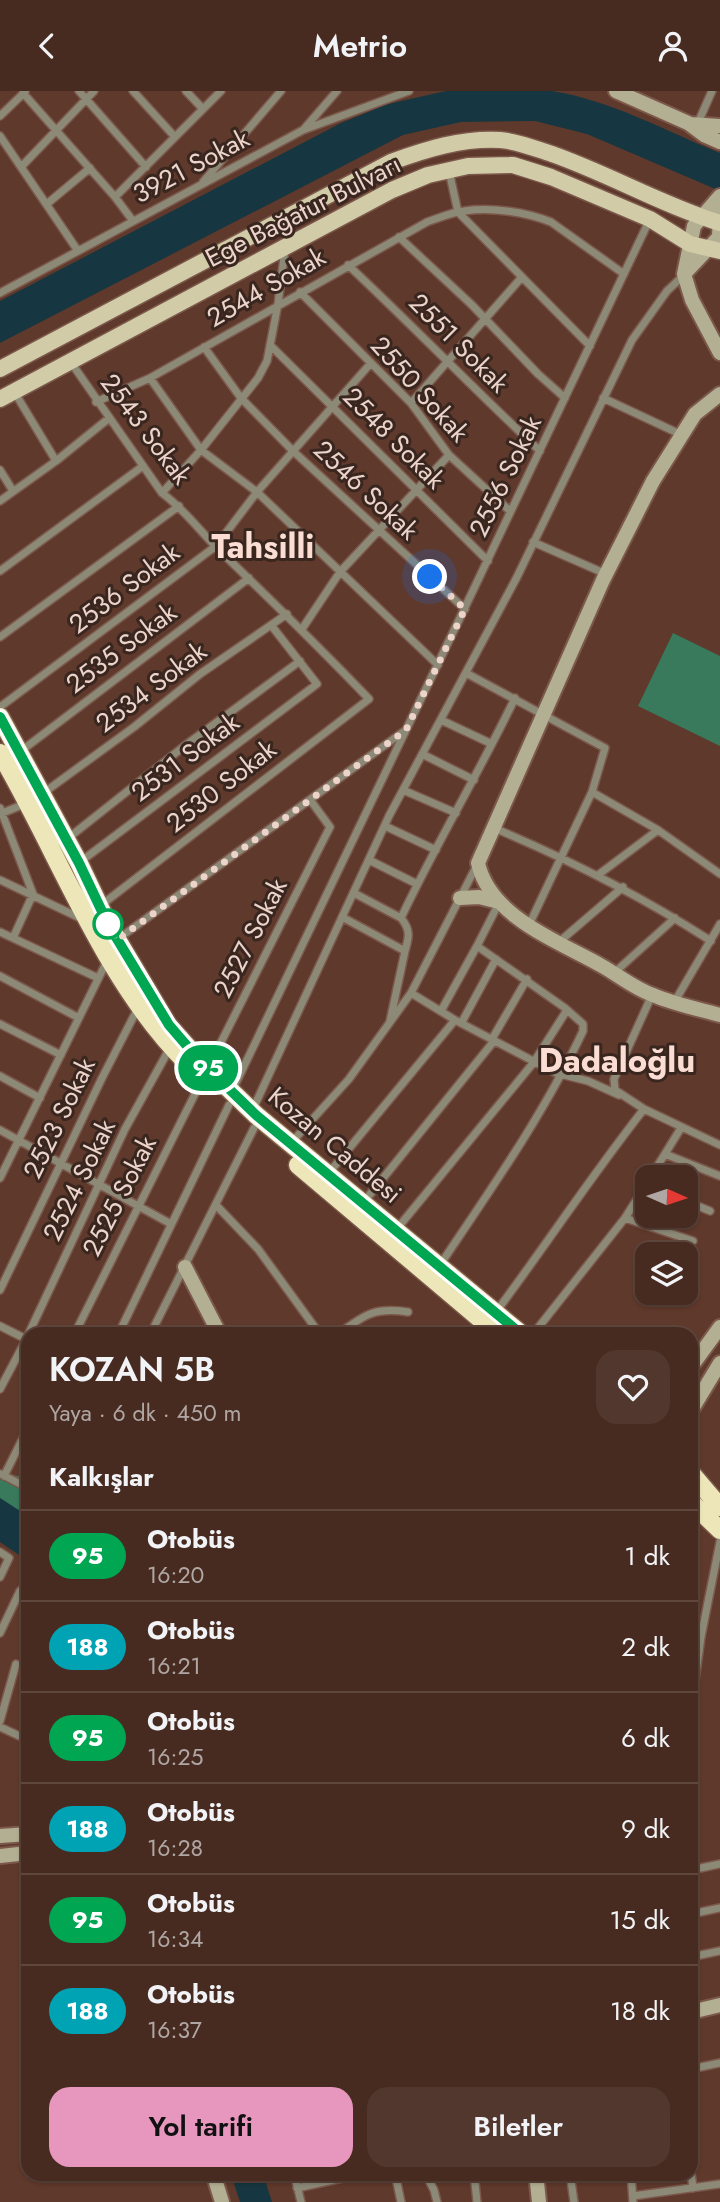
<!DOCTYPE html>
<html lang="tr">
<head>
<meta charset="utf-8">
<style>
	:root { --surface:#472b20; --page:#51372d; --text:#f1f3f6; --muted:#b0a7a5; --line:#5f473e; --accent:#e797bd }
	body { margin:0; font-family:Jost,sans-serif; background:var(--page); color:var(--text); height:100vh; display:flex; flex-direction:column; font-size:26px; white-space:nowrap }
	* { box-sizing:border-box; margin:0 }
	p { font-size:23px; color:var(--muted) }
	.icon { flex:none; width:38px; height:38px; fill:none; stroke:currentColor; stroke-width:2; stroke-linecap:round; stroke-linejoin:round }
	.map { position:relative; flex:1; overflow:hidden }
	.drawer { position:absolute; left:21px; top:1236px; width:677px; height:854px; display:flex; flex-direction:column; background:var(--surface); border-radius:21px; box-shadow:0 2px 5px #0004,0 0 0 2px var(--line) }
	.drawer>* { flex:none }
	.badge { padding:0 14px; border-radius:23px; font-size:24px; line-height:46px }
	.needle { width:46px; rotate:93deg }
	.controls { position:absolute; left:635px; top:1074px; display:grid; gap:14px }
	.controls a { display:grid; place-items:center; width:63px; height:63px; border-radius:14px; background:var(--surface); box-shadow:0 2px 5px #0004,0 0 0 2px var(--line); font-size:35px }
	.you { position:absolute; width:35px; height:35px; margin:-18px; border:5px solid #fff; border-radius:50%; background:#1a73e8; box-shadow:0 0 0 10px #1a73e833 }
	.map>.badge { position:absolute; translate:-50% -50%; box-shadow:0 0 0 4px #fff }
	h2 { padding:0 28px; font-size:26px; line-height:63px }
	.round { display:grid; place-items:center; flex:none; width:74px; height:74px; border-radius:21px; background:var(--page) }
	.headline { display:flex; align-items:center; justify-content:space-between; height:119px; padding:0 28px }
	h1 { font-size:33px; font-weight:600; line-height:52px }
	.action { display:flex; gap:14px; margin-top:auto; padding:14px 28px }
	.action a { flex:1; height:80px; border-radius:21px; background:var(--accent); color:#111; font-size:28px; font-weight:600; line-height:80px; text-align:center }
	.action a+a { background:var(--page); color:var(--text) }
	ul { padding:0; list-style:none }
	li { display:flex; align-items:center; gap:21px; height:91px; padding:0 28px; border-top:2px solid var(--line) }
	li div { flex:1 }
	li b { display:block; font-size:26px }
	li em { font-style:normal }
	li .badge { min-width:77px; font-weight:700; text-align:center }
	header { display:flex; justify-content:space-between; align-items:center; height:91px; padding:0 28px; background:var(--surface); font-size:32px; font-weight:600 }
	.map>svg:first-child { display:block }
	.green { fill:#387a5b }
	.water { fill:#163741 }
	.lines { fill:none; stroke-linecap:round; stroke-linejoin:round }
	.street-casing { stroke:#7b584b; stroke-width:10 }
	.secondary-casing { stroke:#7b584b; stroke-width:18 }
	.primary-casing { stroke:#7b584b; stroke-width:19 }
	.highway-casing { stroke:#7b584b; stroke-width:21 }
	.street { stroke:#8c8977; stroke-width:7 }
	.secondary { stroke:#b3af92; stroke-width:14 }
	.primary { stroke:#d1cca7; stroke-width:16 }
	.highway { stroke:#ede6b9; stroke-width:18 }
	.line-casing { stroke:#fff; stroke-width:16 }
	.line { stroke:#00a651; stroke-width:10 }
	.walk { stroke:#ecd4cb; stroke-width:7; stroke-dasharray:0 12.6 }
	.stop-dot { fill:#fff; stroke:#00a651; stroke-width:3.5 }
	.labels { text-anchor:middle; stroke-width:6; stroke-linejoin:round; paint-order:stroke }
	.street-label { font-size:26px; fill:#ecd4cb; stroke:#38261f }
	.district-label { font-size:33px; font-weight:bold; fill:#fbddd3; stroke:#38261f }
</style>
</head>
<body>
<header><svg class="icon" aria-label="back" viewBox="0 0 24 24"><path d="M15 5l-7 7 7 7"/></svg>Metrio<svg class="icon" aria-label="person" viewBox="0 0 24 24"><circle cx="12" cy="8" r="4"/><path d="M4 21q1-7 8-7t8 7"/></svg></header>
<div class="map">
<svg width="720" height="2111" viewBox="0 0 720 2111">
	<rect width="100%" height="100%" fill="#5f392b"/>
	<!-- green -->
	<path class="green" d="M673 542 720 565V655L638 615Z
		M0 1383 28 1386V1426L0 1418Z"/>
	<!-- water -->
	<path class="water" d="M446 0H552C610 9 666 40 720 62V100L587 43 535 30 461 31 403 44 0 252V210L341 32 388 13Z
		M0 1407 28 1425V1470L0 1451Z
		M231 2083H263L272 2111H240Z"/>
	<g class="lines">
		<defs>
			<path id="street" d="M79 0 146 76
				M133 0 175 46
				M186 0 203 18
				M23 2 115 106 133 130
				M0 25 25 1
				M697 34 712 0
				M304 38 337 0
				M0 45 78 160
				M22 75 94 0
				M449 80 458 121 590 255
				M203 91 281 0
				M115 106 221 0
				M48 112 90 77
				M399 146 472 214 538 283 565 307
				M348 174C413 235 475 299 540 360
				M300 201 411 312 449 364 510 420
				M0 202 303 39 409 0
				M270 254 488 470
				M204 256 241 307 293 360 465 518
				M70 270 162 402C184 418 200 440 219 459 270 508 320 557 369 608L100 815
				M150 287 201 359 257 401 438 574
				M15 302 56 370
				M603 307 682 344
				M96 311 150 287 427 131C439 127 452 121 464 120 492 116 526 121 551 131L624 183
				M411 312 522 186
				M0 379 13 400
				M162 402 201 359 258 287 267 270 278 213 285 158
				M0 410 56 370 108 328
				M533 451 606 483
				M0 480 143 375
				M302 538 340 481 449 364
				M0 546 179 415
				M466 582 605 657 592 701 529 834
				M0 616 216 455 257 401 371 272
				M441 629 492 653
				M21 660 249 487
				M422 663 474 689
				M403 699 456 722
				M592 701 658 739 720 783
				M42 703 134 636 200 583 287 523
				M0 717 33 803 13 847
				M0 723 27 712
				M385 735 436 759
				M494 737C570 769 641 805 711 850
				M67 748 187 653 300 570
				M369 769 417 793
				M80 771 317 593 271 534
				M598 784 658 739
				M0 789 80 827
				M354 802 401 827C436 753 479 682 515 607
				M342 826 405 860 390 930
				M401 827C411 839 409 846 405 860
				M0 841 98 887
				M118 848 403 641
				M559 851 623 796
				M477 855 499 812
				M614 882 675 827
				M0 885 79 927
				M411 902 455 929 556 982 588 990 619 1004
				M652 904 614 988 615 999 644 1018 720 1054
				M675 910 720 833
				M462 931 496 868
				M0 933 61 964
				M492 948 527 888
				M209 975 330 736 311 710
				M0 985 40 1007
				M232 1000 458 531 650 128
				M252 1020 389 725 517 486 632 249 667 200 684 184
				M0 1039 171 1133
				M291 1052 349 988 411 902 478 772
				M665 1063 720 1085
				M328 1083 455 929
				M0 1087 107 870
				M650 1087 681 1037
				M686 1110 710 1120
				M363 1112 494 950
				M216 1114 258 1158 319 1242
				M625 1127 693 1150
				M396 1139 534 971 567 919
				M440 1174C491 1098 544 1023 583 940V933L565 917 477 855 441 920
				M0 1199 102 987 138 917
				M496 1221C546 1154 592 1084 644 1018
				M0 1235 28 1249
				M29 1242 125 1038 171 955
				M75 1242 203 987
				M119 1242 229 1014
				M151 1242 254 1037
				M340 1242C365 1223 376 1216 408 1221
				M534 1242 625 1127 648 1091
				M0 1298 28 1245
				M1 1383 28 1397
				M4 1385 28 1337
				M0 1461 9 1467 0 1486
				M691 1537 702 1541
				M0 1542 20 1500 28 1492
				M691 1618 701 1546 720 1451
				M0 1630 16 1573
				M0 1636 28 1649
				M691 1779 720 1773
				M691 1823 720 1817
				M691 1866 720 1860
				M691 1978 720 1972
				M294 2082 301 2111
				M395 2082 401 2111
				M425 2082 434 2099 437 2111
				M474 2082 477 2111
				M570 2082 574 2111
				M631 2082 633 2111
				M691 2082 693 2097
				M297 2097 365 2082
				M633 2105 720 2093"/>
			<path id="secondary" d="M616 0 688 32 704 44 720 51
				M690 33 720 35
				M720 105 694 135 684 183 692 209 720 262
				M685 182 719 146 720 120
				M720 303 695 323 653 390 603 489 478 772C490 826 558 850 602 875 618 884 635 898 653 904 674 913 698 918 720 924
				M460 807 479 806 499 811
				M185 1176 219 1242
				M691 1276 720 1236
				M691 1320 720 1272
				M0 1745 28 1743
				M0 1765 28 1762
				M691 1921 720 1914
				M213 2082 222 2111
				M536 2082 539 2111"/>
			<path id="primary" d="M0 278 391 71C427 58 462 47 500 49 517 50 536 58 552 63 609 83 662 114 720 132
				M0 308 392 99 428 84 468 75 513 74 551 86 650 128 690 153 720 160"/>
			<path id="highway" d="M0 626 79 772 108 833 168 934 200 970 256 1024 520 1242
				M0 662C59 762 104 890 187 972
				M298 1074 497 1242
				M691 1382 720 1416
				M691 1411 720 1439"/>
		</defs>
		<!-- street casing -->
		<use href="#street" class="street-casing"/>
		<!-- secondary casing -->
		<use href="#secondary" class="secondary-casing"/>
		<!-- primary casing -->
		<use href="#primary" class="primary-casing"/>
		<!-- highway casing -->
		<use href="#highway" class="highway-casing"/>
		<!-- street -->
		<use href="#street" class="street"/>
		<!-- secondary -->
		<use href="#secondary" class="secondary"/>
		<!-- primary -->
		<use href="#primary" class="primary"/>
		<!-- highway -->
		<use href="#highway" class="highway"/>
	</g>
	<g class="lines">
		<defs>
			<path id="line" d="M0 626 79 772 108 833 169 934 200 970 256 1024 520 1242"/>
		</defs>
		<!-- line casing -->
		<use href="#line" class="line-casing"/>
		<!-- line -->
		<use href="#line" class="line"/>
		<!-- walk -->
		<path class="walk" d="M108 833 117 849 406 639 465 518 430 486"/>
	</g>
	<!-- markers -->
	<circle class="stop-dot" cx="108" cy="833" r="14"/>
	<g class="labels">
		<!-- street labels -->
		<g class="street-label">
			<text transform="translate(191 75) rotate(-28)" y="9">3921 Sokak</text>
			<text transform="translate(303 120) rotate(-27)" y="9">Ege Bağatur Bulvarı</text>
			<text transform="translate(266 196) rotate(-30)" y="9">2544 Sokak</text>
			<text transform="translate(459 252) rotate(45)" y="9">2551 Sokak</text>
			<text transform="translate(420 298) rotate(48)" y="9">2550 Sokak</text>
			<text transform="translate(146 338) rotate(53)" y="9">2543 Sokak</text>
			<text transform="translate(394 347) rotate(45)" y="9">2548 Sokak</text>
			<text transform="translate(505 385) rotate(-64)" y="9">2556 Sokak</text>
			<text transform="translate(366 399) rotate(43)" y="9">2546 Sokak</text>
			<text transform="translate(124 497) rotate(-37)" y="9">2536 Sokak</text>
			<text transform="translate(121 557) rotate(-37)" y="9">2535 Sokak</text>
			<text transform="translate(151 596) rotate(-37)" y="9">2534 Sokak</text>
			<text transform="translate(185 666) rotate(-37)" y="9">2531 Sokak</text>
			<text transform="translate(221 695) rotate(-38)" y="9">2530 Sokak</text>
			<text transform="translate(250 847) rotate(-63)" y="9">2527 Sokak</text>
			<text transform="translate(59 1027) rotate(-64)" y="9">2523 Sokak</text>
			<text transform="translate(335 1054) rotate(40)" y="9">Kozan Caddesi</text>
			<text transform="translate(79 1089) rotate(-64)" y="9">2524 Sokak</text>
			<text transform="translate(119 1105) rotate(-63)" y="9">2525 Sokak</text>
		</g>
		<!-- district labels -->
		<g class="district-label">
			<text x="263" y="467">Tahsilli</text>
			<text x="617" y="981">Dadaloğlu</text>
		</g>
	</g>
</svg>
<div class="controls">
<a><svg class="needle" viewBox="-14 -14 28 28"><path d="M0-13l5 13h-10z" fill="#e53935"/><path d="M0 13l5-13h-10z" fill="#b0a7a5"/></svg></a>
<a><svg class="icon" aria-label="layers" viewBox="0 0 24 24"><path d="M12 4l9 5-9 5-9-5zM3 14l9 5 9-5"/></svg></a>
</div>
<div class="you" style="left:430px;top:486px"></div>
<b class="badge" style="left:208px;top:977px;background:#00a651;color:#fff">95</b>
<section class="drawer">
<div class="headline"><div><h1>KOZAN 5B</h1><p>Yaya · 6 dk · 450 m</p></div><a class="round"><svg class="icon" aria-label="heart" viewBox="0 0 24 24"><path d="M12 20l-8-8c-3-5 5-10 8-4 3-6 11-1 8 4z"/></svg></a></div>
<h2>Kalkışlar</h2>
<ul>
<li><span class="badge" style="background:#00a651;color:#fff">95</span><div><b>Otobüs</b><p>16:20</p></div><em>1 dk</em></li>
<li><span class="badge" style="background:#00a3b4;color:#fff">188</span><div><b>Otobüs</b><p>16:21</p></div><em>2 dk</em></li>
<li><span class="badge" style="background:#00a651;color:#fff">95</span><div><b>Otobüs</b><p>16:25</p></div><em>6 dk</em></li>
<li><span class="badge" style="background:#00a3b4;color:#fff">188</span><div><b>Otobüs</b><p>16:28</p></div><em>9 dk</em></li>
<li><span class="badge" style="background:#00a651;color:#fff">95</span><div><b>Otobüs</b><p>16:34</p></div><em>15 dk</em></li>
<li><span class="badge" style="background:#00a3b4;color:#fff">188</span><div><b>Otobüs</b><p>16:37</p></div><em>18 dk</em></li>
</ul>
<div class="action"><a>Yol tarifi</a><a>Biletler</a></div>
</section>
</div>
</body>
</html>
